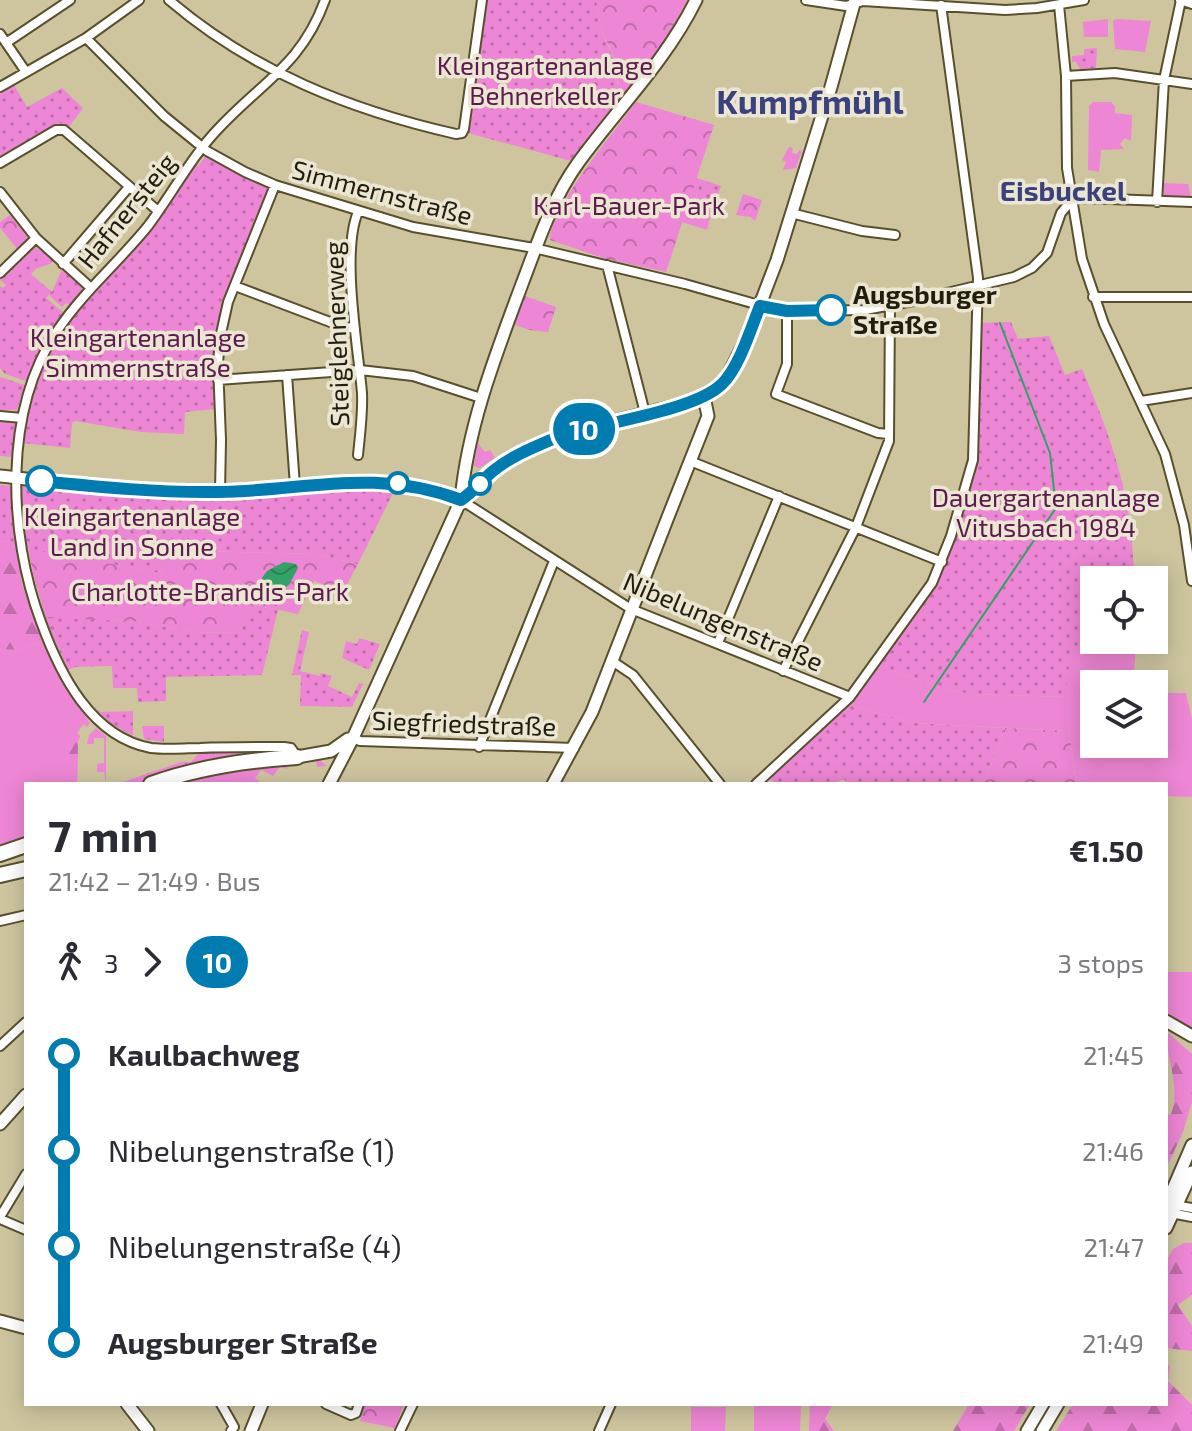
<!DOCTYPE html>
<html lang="en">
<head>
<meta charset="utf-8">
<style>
	:root { --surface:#fff; --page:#f7f7f7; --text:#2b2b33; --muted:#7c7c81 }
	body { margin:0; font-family:"Exo 2",sans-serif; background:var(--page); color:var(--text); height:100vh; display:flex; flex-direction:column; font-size:30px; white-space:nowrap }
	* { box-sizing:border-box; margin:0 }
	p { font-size:26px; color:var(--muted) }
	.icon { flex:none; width:44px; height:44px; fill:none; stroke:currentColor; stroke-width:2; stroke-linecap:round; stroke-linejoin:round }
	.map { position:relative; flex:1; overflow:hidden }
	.details { position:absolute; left:24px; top:782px; width:1144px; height:624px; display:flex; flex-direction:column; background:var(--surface); border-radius:0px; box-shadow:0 4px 20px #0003 }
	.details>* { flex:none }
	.badge { padding:0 16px; border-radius:26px; font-size:28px; line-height:52px }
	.controls { position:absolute; left:1080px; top:566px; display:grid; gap:16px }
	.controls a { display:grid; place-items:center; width:88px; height:88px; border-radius:0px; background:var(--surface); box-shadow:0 4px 20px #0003; font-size:40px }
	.map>.badge { position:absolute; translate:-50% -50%; box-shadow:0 0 0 4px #fff }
	.legs { display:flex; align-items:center; gap:12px; height:88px; padding:0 24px; font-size:26px }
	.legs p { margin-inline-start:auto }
	.overview { display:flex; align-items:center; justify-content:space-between; height:136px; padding:0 24px }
	h1 { font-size:44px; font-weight:700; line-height:60px }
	ul { padding:0 24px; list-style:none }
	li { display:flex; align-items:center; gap:28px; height:96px; font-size:30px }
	li i { display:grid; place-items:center; width:12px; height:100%; margin:0 10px; background:currentColor }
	li i::after { content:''; width:20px; height:20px; margin:-10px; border:6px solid; border-radius:50%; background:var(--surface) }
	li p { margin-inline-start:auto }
	li:first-child i { background:linear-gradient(#0000 50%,currentColor 0) }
	li:last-child i { background:linear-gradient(currentColor 50%,#0000 0) }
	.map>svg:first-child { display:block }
	.grass { fill:#ed86d4 }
	.forest { fill:url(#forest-firs) }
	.park { fill:url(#park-crowns) }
	.garden { fill:url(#garden-dots) }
	.water { fill:url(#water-waves) }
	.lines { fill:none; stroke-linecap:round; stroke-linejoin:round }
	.stream { stroke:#32a268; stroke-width:2 }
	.street-casing { stroke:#58502d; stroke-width:12 }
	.secondary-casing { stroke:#58502d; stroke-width:15 }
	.highway-casing { stroke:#58502d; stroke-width:18 }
	.street { stroke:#fff; stroke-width:8 }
	.secondary { stroke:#fff; stroke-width:11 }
	.highway { stroke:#fff; stroke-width:14 }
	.line-1-casing { stroke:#fff; stroke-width:18 }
	.line-1 { stroke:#007cb1; stroke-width:12 }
	.stop-1-dot { fill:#fff; stroke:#007cb1; stroke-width:4 }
	.labels { text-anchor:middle; stroke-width:7; stroke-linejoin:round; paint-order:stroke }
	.park-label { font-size:26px; fill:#5d1a50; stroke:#eae6d2 }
	.street-label { font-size:26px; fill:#221e0f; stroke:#eae6d2 }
	.stop-label { font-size:26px; font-weight:bold; fill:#221e0f; stroke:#eae6d2; text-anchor:start }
	.neighbourhood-label { font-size:28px; font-weight:bold; fill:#3b417d; stroke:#eae6d2 }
	.district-label { font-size:34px; font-weight:bold; fill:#3b417d; stroke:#eae6d2 }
</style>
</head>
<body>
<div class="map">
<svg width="1192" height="1431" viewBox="0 0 1192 1431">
	<defs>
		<pattern id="forest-firs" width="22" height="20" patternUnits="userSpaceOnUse" patternTransform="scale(2)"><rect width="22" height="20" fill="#ed86d4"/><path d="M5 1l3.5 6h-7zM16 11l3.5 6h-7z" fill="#c06daa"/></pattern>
		<pattern id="park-crowns" width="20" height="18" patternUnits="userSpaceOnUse" patternTransform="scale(2)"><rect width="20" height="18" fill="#ed86d4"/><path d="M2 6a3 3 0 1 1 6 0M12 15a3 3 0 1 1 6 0" fill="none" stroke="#c06daa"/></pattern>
		<pattern id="garden-dots" width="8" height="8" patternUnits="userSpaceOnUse" patternTransform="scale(2)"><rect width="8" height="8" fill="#ed86d4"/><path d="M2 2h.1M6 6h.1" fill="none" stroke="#c06daa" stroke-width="1.8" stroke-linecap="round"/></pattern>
		<pattern id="water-waves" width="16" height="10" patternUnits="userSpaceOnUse" patternTransform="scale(2)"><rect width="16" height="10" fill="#32a268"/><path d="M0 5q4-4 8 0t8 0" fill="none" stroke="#2a8354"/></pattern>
	</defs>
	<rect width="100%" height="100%" fill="#cec59f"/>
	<!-- grass -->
	<path class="grass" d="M1108 19V37H1084L1083 22Z
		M1117 19 1151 21 1145 52 1115 49 1113 21Z
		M1093 102H1111L1115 107V113L1132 115 1131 141 1125 138 1120 144 1124 149 1101 150 1099 172 1088 170 1089 106Z
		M789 147 793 148 792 153 797 154 799 150 802 151 796 168 783 170 786 162 782 160Z
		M692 176 700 179 694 208 711 214 707 230 682 222 669 262Z
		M1163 183 1188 184 1191 196H1164Z
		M478 443 485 452 490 450 495 458 479 468 474 466Z
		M42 641 68 692 90 723 87 727 84 724 77 733 80 736 78 741 77 784H26V840L0 849V649L20 650Z
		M1136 647 1133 684H1094V744H1154V693H1186L1192 719V797L1166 796V784H1076L1069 731 913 723 848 705 880 666 942 689 972 694 1064 697 1070 648Z
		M96 728 106 736V784L104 772H97V764L104 763V738H94V744H87L89 735Z
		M318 759 327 766 317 767 316 761 288 762 287 769 280 767 273 776 261 770 255 778 261 782 260 784H161L287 760Z
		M1166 972H1192V1029L1166 1012Z
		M754 1406H801L800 1431H754Z
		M691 1407H726L725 1431H691Z"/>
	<!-- forest -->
	<path class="forest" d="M0 541 15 542 22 584 42 641 20 650 0 649Z
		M67 730 80 736 78 741 77 784H62Z
		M251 749 258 754 155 777 138 784H117L181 762H191L200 752Z
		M26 823V840L0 849V837Z
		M1166 1031 1192 1054V1102L1183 1132 1166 1169V1115L1171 1114C1181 1087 1166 1058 1166 1031Z
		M1184 1243H1192V1295L1178 1305 1192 1326V1351L1166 1348V1261L1173 1249Z
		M1166 1364 1170 1366 1168 1381 1192 1405V1431H1056L1073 1404H1166Z
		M810 1404H833L825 1419 834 1431H809Z
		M969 1404H1030L1014 1431H953Z"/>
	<!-- park -->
	<path class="park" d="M596 0H687L668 37 622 98 618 88 616 61 601 29Z
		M636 102 714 125 666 272 603 258 550 240C551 206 615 131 636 102Z
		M743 194 762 200 755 221 750 217 736 215Z
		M10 215 28 238 18 250 0 228V222Z
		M525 296 556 307 548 332 530 330 515 325Z
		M28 548 161 573 165 550 314 554 358 564 343 592 314 581 298 614 251 604 239 633 195 632 131 621 46 619 34 578Z
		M1005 728 1069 731 1076 784H984Z
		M365 1404H404L395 1428 360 1421Z"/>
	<!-- garden -->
	<path class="garden" d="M487 0H596L601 29 615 61 618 88 622 98 571 161 468 133Z
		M1097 48 1096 68 1080 69 1076 62H1072V56L1084 55V49Z
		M14 85 27 107 62 88 83 108 69 127 59 123 0 156V94Z
		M205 157 267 186 269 190 221 315 214 351 215 409 185 412 184 434 141 432 75 421 72 423 70 448 23 443C28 406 36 374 53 342L195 164 198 166Z
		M700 179 721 186 711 214 694 209Z
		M33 245 54 261C46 268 37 265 31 274L52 292 62 269 83 289 70 306 66 303 62 307 49 295 46 298 64 313 46 338 26 381 5 374 0 368V286L3 288 6 285 0 280Z
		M1011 322 1018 339 1049 336 1065 375 1082 369C1102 416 1122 467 1129 518 1132 538 1133 559 1135 580H1094V640H1136V647L1071 648 1065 697 972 694 942 689 880 666 941 573 976 463 981 323Z
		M0 377 25 385 17 410H0Z
		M0 421 14 423 16 425 14 457 0 456Z
		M0 485 199 501H236L370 489 394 491 358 564 314 554 165 550 161 573 31 549 15 542 0 541Z
		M251 604 278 610 262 675 166 677V701L138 702 137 688H113L112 666 75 667 68 670 45 618 131 621 195 632 239 633Z
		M302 630 309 632 300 671 320 676 321 673 332 676 328 686 352 697 359 683 363 684 352 707 300 706 301 675H292Z
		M359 638 380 644 369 670 342 658 346 641 357 644Z
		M848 705 913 723 1005 728 984 784H847L844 779 834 784H775L769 777Z
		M94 707 101 712 133 711V736L110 723Z
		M142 726H164V742L144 739Z"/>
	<!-- water -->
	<path class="water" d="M284 562 296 564 298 568 289 585 279 591 264 584 262 578 267 571Z"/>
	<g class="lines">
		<!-- stream -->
		<path class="stream" d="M924 702 1056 508 1050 453 1000 323"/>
		<defs>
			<path id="street" d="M169 0C252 71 350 110 456 134L462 133 464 129 482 0
				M806 0 846 6 863 1 1005 10 1037 8 1084 0
				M1180 0 1192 4
				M1059 5 1066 76 1067 168 1082 259 1104 324 1165 454 1184 525 1192 581
				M0 34 26 72
				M86 38 164 116 207 151 245 172 275 185 413 227 534 248 685 284 766 307 787 311 865 310 913 301 1014 277 1032 268 1047 253 1061 213 1072 200
				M6 43 70 0
				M1066 76 1115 73 1192 84
				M0 87 86 38 139 0
				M0 163 56 130H64L158 211
				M0 192 36 238 91 288
				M1072 200 1082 198 1192 202
				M1157 202 1164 80 1181 0
				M358 212C341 252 358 347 362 393 363 413 360 435 358 455
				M791 213 862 231 895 235
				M63 264 129 187
				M607 265 645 413
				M0 273 36 238
				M235 286 338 325 355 329
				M1093 297H1192
				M787 311V364L776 394 878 433 889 434
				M287 375 295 486
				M218 380 360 370 413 376 481 398
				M1141 401 1192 393
				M0 416 22 418
				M690 461 942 562
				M220 492 221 440 218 364 220 338 228 302 275 185
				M461 500 631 609 850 697
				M718 643 779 496
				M612 661 633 675 720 784
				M783 671 856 527 889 441 890 306
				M353 738 360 741 574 748
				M479 747 554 561
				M297 757 291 748 284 747C256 747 228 747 200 748 184 748 167 750 151 748 91 737 60 674 41 622 8 534 3 411 57 331 83 292 119 262 148 226 172 194 191 157 219 128 262 82 302 64 325 0
				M756 784 850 697 932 583 951 536 973 460 978 278 941 5
				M0 921 26 915
				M0 1046 26 1022
				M1175 1205 1192 1208
				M1170 1209 1176 1214 1192 1217
				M0 1217 26 1174
				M0 1219 26 1230
				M221 1404 234 1427 231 1431
				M326 1404 351 1415 356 1413 359 1404
				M400 1431 413 1404
				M599 1431 611 1404"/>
			<path id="secondary" d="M0 476C72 484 146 494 219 492 309 491 372 468 461 500
				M461 500C468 425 496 354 522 284 538 242 552 199 578 163 618 108 666 61 696 0
				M297 757 331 751 348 739
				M329 784 353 738 461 500 501 465 540 445 583 429 694 401 724 383 748 336 777 260 831 87 855 0
				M553 784 592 712 668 517 708 416 704 397
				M1166 1021 1192 1036
				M0 1124 26 1095
				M1166 1205 1192 1145
				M1166 1228 1192 1172
				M0 1321 26 1328
				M127 1404 148 1431
				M251 1431 262 1404
				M1027 1431 1043 1404
				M1042 1431 1058 1404"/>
			<path id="highway" d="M151 784C199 767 247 760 297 757
				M0 854 26 845
				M0 875 26 869"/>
		</defs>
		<!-- street casing -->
		<use href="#street" class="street-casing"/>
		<!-- secondary casing -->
		<use href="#secondary" class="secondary-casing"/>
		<!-- highway casing -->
		<use href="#highway" class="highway-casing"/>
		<!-- street -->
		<use href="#street" class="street"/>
		<!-- secondary -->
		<use href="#secondary" class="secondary"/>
		<!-- highway -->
		<use href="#highway" class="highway"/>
	</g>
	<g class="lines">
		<defs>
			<path id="line-1" d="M41 481C99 487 160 493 218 492 307 491 372 467 461 500 473 492 481 481 493 471 510 457 532 448 553 439 595 423 694 412 722 384 739 368 751 328 760 306L787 311 831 310"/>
		</defs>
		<!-- line-1 casing -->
		<use href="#line-1" class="line-1-casing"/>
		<!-- line-1 -->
		<use href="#line-1" class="line-1"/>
	</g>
	<!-- markers -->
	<g class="stop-1-dot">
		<circle cx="831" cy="310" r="14"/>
		<circle cx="41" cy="481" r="14"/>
		<circle cx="398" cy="483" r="10"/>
		<circle cx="480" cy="484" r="10"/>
	</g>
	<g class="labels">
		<!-- park labels -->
		<g class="park-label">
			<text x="545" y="75">Kleingartenanlage<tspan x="545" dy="30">Behnerkeller</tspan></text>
			<text x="629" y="215">Karl-Bauer-Park</text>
			<text x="138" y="347">Kleingartenanlage<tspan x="138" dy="30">Simmernstraße</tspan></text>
			<text x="1046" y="507">Dauergartenanlage<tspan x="1046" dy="30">Vitusbach 1984</tspan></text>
			<text x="132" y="526">Kleingartenanlage<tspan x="132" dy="30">Land in Sonne</tspan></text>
			<text x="210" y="601">Charlotte-Brandis-Park</text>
		</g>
		<!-- street labels -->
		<g class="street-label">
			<text transform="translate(382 193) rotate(15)" y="9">Simmernstraße</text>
			<text transform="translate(127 211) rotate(-51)" y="9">Hafnersteig</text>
			<text transform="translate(337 334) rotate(-92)" y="9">Steiglehnerweg</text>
			<text transform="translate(723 622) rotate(23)" y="9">Nibelungenstraße</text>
			<text transform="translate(464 724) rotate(2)" y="9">Siegfriedstraße</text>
		</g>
		<!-- stop labels -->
		<g class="stop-label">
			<text x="853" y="304">Augsburger<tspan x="853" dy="30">Straße</tspan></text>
		</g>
		<!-- neighbourhood labels -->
		<g class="neighbourhood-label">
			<text x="1063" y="201">Eisbuckel</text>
		</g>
		<!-- district labels -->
		<g class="district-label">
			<text x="810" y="114">Kumpfmühl</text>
		</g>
	</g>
</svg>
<div class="controls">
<a><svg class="icon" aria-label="locate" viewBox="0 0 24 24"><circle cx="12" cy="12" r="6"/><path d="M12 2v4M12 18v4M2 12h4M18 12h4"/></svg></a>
<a><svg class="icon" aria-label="layers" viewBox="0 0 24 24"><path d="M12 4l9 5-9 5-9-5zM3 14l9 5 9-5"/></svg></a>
</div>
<b class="badge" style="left:584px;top:429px;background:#007cb1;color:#fff">10</b>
<section class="details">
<div class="overview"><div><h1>7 min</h1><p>21:42 – 21:49 · Bus</p></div><b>€1.50</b></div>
<div class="legs"><svg class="icon" aria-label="walk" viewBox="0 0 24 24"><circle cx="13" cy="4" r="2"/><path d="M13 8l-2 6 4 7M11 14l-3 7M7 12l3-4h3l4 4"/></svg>3<svg class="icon" aria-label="forward" viewBox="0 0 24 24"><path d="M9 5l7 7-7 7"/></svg><b class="badge" style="background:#007cb1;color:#fff">10</b><p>3 stops</p></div>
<ul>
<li><i style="color:#007cb1"></i><b>Kaulbachweg</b><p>21:45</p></li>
<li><i style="color:#007cb1"></i><span>Nibelungenstraße (1)</span><p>21:46</p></li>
<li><i style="color:#007cb1"></i><span>Nibelungenstraße (4)</span><p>21:47</p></li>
<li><i style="color:#007cb1"></i><b>Augsburger Straße</b><p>21:49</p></li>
</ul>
</section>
</div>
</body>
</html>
